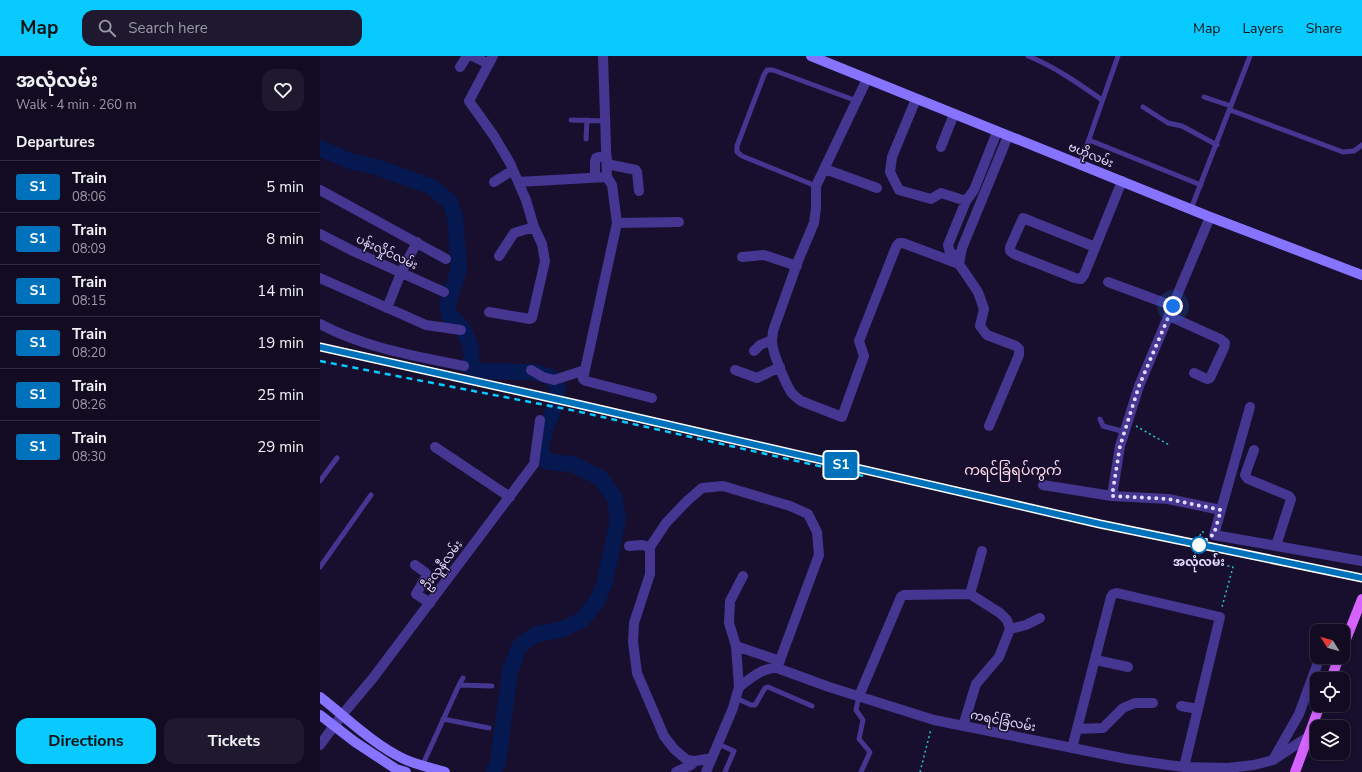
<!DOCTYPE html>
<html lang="en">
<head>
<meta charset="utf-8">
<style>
	:root { --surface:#120b22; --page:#1f192f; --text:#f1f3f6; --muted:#9c9ba5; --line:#312b40; --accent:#08caff }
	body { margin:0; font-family:"Nunito Sans","Noto Sans Myanmar",sans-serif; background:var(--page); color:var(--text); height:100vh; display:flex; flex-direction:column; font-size:15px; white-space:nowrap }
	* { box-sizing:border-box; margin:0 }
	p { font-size:13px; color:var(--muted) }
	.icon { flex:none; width:22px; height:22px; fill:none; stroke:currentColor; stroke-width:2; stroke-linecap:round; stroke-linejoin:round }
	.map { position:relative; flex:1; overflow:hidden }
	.drawer { display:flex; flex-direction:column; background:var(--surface); width:320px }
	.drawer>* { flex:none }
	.badge { padding:0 8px; border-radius:3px; font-size:14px; line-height:26px }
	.needle { width:26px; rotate:307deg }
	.buttons { position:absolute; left:990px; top:568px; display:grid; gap:8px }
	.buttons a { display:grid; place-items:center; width:40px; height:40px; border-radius:8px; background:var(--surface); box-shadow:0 2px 6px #0003,0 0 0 1px var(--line); font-size:20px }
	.you { position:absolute; width:20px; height:20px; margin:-10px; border:3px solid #fff; border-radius:50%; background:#1a73e8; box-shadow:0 0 0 6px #1a73e833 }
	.map>.badge { position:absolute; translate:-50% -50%; box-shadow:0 0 0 2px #fff }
	h2 { padding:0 16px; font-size:15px; line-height:36px }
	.round { display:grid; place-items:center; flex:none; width:42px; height:42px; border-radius:12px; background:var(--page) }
	.summary { display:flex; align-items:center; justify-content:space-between; height:68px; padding:0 16px }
	h1 { font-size:19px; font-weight:700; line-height:30px }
	.action { display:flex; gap:8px; margin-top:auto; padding:8px 16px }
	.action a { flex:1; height:46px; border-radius:12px; background:var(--accent); color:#111; font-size:16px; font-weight:700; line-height:46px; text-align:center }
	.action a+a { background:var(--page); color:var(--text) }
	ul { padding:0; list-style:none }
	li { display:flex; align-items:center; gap:12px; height:52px; padding:0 16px; border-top:1px solid var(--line) }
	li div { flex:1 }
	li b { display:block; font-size:15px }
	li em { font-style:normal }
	li .badge { min-width:44px; font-weight:700; text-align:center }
	header { display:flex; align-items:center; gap:24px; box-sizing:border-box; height:56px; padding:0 20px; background:var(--accent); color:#111 }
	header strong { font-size:19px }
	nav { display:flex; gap:22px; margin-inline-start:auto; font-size:14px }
	.search { width:280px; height:36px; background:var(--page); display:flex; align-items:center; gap:10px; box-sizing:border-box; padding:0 14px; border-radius:12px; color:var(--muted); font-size:15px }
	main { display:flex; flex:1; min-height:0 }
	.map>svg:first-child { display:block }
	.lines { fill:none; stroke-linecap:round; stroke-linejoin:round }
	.river { stroke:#061850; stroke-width:16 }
	.path { stroke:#25c1c9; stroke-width:1.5; stroke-dasharray:2 3; stroke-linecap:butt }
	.lane { stroke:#443691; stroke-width:5 }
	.street { stroke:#443691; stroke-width:10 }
	.secondary { stroke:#8673ff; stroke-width:10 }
	.primary { stroke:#d663ff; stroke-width:10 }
	.rail { stroke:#08caff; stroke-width:2.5; stroke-dasharray:6 5; stroke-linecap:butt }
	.line-casing { stroke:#fff; stroke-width:9 }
	.line { stroke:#0072bc; stroke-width:6 }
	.walk { stroke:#e4dcff; stroke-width:4; stroke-dasharray:0 7.2 }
	.stop-dot { fill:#fff; stroke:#0072bc; stroke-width:2 }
	.labels { text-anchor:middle; stroke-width:3; stroke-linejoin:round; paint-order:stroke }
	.street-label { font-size:12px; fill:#e4dcff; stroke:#180f2e }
	.stop-label { font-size:12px; font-weight:bold; fill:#e4dcff; stroke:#180f2e }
	.quarter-label { font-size:14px; fill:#ffdeef; stroke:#180f2e }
</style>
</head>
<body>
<header>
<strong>Map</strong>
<div class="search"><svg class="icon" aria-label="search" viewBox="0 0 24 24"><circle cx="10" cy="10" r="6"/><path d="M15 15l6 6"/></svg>Search here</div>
<nav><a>Map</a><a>Layers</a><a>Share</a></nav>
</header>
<main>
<section class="drawer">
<div class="summary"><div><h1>အလုံလမ်း</h1><p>Walk · 4 min · 260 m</p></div><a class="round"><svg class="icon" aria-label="heart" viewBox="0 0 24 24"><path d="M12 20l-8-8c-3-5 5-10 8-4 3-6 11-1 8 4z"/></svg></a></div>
<h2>Departures</h2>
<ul>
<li><span class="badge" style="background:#0072bc;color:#fff">S1</span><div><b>Train</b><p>08:06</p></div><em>5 min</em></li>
<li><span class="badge" style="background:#0072bc;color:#fff">S1</span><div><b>Train</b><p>08:09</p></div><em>8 min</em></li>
<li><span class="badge" style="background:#0072bc;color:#fff">S1</span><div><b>Train</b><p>08:15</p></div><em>14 min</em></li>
<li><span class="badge" style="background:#0072bc;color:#fff">S1</span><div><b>Train</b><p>08:20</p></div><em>19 min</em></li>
<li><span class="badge" style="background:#0072bc;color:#fff">S1</span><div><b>Train</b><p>08:26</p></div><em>25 min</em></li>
<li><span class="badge" style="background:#0072bc;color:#fff">S1</span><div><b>Train</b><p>08:30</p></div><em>29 min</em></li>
</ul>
<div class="action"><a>Directions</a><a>Tickets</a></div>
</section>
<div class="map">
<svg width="1042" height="716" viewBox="0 0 1042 716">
	<rect width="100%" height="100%" fill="#180f2e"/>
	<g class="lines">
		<!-- river -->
		<path class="river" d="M0 92 30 105 56 111 112 131 130 146 135 160 139 213 127 250 129 259C140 266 149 281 151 294 152 299 151 305 150 310L159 315 214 316 231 321 238 332 235 345
			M174 716 178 706 190 616 199 591 216 578 241 574 262 564 277 545 285 526 298 463 295 443 281 422 252 408 227 406 220 393 226 370 233 356"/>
		<!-- path -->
		<path class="path" d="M816 370 849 389
			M884 476H881L874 503 913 511 902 551
			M600 716 611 673"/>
		<!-- lane -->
		<path class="lane" d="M708 0C735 11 758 27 782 44
			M884 41 911 50
			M823 51 848 67 862 70 897 89
			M910 54 1023 96 1034 95 1042 89
			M251 64 286 65
			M266 83 267 64
			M769 84 881 129
			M760 109 798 0
			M496 130 422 100 417 96V90L444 19 447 14H453L537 45
			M871 153 930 0
			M780 363 783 370 805 376
			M0 425 17 402
			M0 511 51 439
			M139 629 172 630
			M539 640 536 654 543 664 539 683 550 696 541 716
			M416 642 431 649H435L445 632 448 631 492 650
			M123 663 169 672
			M398 688 414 695 405 716
			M102 710 139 629 143 622"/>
		<!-- street -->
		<path class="street" d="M152 0 169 8
			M283 0 287 121 292 129 297 167 263 323 266 325 332 342
			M140 11 147 0
			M547 23 496 130V152L494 167 478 205 453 275C453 278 452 282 452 285 452 296 465 326 471 336 474 340 477 342 481 345L522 361 544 300 539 285 576 191 579 187H583L639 208 658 236 664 253 660 270 667 279 696 290 699 293V299L669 370
			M596 43 572 101 570 116 579 134 611 143 621 137 646 145 654 134 677 76
			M621 91 634 58
			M287 108 316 114 317 116 319 135
			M505 113 557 132
			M275 121V106L276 102 279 101 287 102
			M174 126 193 114
			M198 126 287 121
			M0 134 126 203
			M297 167 359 166
			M0 178 33 195 124 236
			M775 191 703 162 690 191V195L694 198 755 222 761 223 764 219 802 125
			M179 200 194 177 214 171
			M422 201 444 199 477 210
			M640 201 630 197 628 189 646 145
			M639 208 642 192 688 80
			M0 222 106 269 141 274
			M788 226 853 250
			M67 252 81 217 97 186
			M169 256 210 263 212 262 225 205 222 188 214 171 206 144 190 107 174 80 149 45 173 0
			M849 260 900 283 905 287 904 292 890 322 887 323 874 317
			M0 268C45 292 95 300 144 310
			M434 295 440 289 452 284
			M211 314 223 321 234 324 265 314
			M415 314 437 322 460 311
			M930 351 894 479 1042 505
			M115 391 190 441
			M934 394 925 419 928 423 969 440 971 443 956 490
			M723 429 792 440 848 443 901 454
			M792 440 800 390 819 330 890 161
			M309 490 322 489 330 491
			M95 509 106 517V521L96 538 110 547
			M650 538 662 495
			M690 573 706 569 720 562
			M416 590 460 605
			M776 604 808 611
			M419 631C430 623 443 611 457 612L509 631 614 664 807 703 848 709 864 711 908 712 934 709 953 704 988 681
			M539 640 581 541 584 539 650 538 680 557 687 564 690 573 679 601 656 628 643 670
			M861 650 878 653
			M757 673 783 672 803 652 815 647H833
			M0 689 22 659 53 622 214 408 220 364
			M752 692 791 541 793 538 797 537 900 561 864 711
			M392 702 375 705 367 704 354 693 344 680 317 617 313 586 314 567 330 518V491L346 467 367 445 382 432 403 430 470 450 488 458 497 476 499 499 457 612
			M954 702 979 658 1000 601
			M356 716 371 709 375 705
			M386 716 413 652 419 631 416 590 409 567 410 545 423 520"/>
		<!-- secondary -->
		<path class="secondary" d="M491 0 890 161 1042 219
			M0 641C27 662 53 688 84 703 97 709 112 712 125 716
			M0 659 35 686 76 713 86 716"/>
		<!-- primary -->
		<path class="primary" d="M1023 591 1042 543
			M1011 623 1019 601
			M975 716 1000 649"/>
		<!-- rail -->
		<path class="rail" d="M0 291 257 348 780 468 1042 522
			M0 305 256 355 543 420"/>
	</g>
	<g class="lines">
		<defs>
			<path id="line" d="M0 291 257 348 780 468 1042 522"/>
		</defs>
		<!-- line casing -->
		<use href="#line" class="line-casing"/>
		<!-- line -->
		<use href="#line" class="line"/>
		<!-- walk -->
		<path class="walk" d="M853 250 819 330 800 390 792 440 848 443 901 454 894 478 879 489"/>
	</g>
	<!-- markers -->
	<circle class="stop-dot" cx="879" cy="489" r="8"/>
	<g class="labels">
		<!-- street labels -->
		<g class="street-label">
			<text transform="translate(771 99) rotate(22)" y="4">ဗဟိုလမ်း</text>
			<text transform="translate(67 196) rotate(25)" y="4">ပန်းလှိုင်လမ်း</text>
			<text transform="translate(122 509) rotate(-53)" y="4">ဦးလူနီလမ်း</text>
			<text transform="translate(683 665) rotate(11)" y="4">ကရင်ခြံလမ်း</text>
		</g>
		<!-- stop labels -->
		<g class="stop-label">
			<text x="879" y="510">အလုံလမ်း</text>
		</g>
		<!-- quarter labels -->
		<g class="quarter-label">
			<text x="693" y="419">ကရင်ခြံရပ်ကွက်</text>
		</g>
	</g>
</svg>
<div class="buttons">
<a><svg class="needle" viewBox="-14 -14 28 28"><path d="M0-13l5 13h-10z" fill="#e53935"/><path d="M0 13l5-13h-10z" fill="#9c9ba5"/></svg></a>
<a><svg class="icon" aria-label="locate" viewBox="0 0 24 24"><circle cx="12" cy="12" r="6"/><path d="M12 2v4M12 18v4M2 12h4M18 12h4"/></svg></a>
<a><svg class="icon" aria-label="layers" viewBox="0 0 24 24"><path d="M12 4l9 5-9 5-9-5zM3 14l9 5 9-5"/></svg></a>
</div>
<div class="you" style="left:853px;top:250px"></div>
<b class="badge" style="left:521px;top:409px;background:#0072bc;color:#fff">S1</b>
</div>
</main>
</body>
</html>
